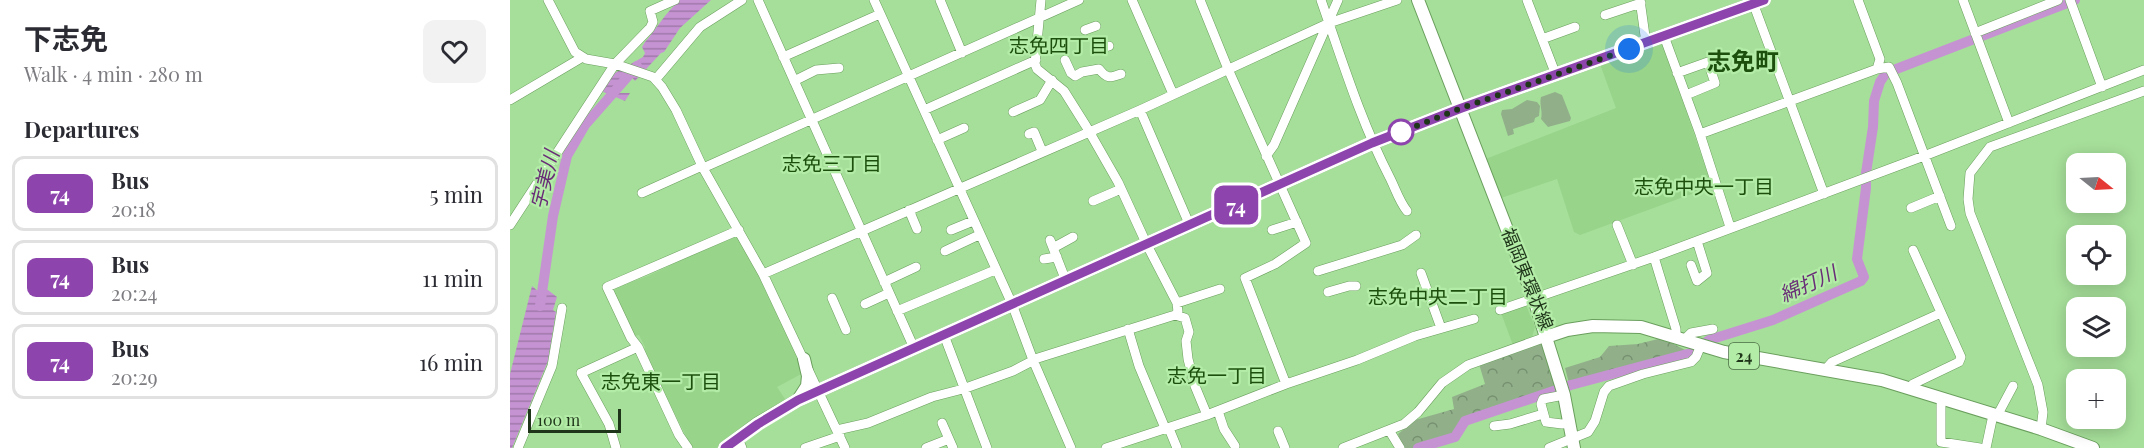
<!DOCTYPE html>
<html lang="en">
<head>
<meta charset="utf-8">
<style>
	:root { --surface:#fff; --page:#f2f2f3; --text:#2b2b33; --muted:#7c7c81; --line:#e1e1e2 }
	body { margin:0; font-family:"Playfair Display","Noto Sans JP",serif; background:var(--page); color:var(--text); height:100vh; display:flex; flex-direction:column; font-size:22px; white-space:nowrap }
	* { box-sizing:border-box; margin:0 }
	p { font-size:20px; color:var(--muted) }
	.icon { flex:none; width:33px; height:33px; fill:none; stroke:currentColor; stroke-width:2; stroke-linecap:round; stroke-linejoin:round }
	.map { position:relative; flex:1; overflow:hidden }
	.panel { display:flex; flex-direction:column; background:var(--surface); width:510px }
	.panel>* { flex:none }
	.badge { padding:0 12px; border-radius:9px; font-size:21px; line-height:39px }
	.needle { width:39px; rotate:108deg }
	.fabs { position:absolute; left:1556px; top:153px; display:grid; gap:12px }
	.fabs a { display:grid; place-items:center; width:60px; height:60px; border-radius:12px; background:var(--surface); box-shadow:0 3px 15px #0003; font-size:30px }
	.scale { position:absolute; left:18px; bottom:15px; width:93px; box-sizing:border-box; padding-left:6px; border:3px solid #1f351a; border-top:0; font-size:16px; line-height:21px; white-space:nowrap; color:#1f351a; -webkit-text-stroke:4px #b3eca6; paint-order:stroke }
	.you { position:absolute; width:30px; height:30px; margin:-15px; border:4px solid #fff; border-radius:50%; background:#1a73e8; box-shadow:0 0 0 9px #1a73e833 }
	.map>.badge { position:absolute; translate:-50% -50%; box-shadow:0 0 0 3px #fff }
	h2 { padding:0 24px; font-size:22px; line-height:54px }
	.round { display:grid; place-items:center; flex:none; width:63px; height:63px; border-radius:12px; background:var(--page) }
	.headline { display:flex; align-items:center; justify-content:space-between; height:102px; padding:0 24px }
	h1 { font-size:28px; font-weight:700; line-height:45px }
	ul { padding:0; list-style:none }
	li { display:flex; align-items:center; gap:18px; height:75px; margin:0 12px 9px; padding:0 12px; border:3px solid var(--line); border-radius:12px }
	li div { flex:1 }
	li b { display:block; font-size:22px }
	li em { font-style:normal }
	li .badge { min-width:66px; font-weight:700; text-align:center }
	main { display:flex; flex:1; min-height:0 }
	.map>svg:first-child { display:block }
	.built { fill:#98d48a }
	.grass { fill:#91b08a }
	.forest { fill:url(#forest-crowns) }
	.water { fill:url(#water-rules) }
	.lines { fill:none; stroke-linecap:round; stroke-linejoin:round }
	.river { stroke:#c693d2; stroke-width:10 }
	.minor-casing { stroke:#6a9f5d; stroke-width:10 }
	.major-casing { stroke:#6a9f5d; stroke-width:14 }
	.minor { stroke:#fff; stroke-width:9 }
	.major { stroke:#fff; stroke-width:12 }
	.line-casing { stroke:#fff; stroke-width:14 }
	.line { stroke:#8e44ad; stroke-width:9 }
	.walk { stroke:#1f351a; stroke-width:6; stroke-dasharray:0 10.8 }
	.stop-dot { fill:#fff; stroke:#8e44ad; stroke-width:3 }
	.labels { text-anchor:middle; stroke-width:4.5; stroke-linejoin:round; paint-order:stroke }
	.shield { fill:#b3eca6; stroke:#4b6c44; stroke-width:1.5 }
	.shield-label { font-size:16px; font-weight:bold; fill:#1f351a }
	.street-label { font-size:18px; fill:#1f351a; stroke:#b3eca6 }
	.neighbourhood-label { font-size:20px; fill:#1c4f0d; stroke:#b3eca6 }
	.water-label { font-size:20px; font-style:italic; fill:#692c77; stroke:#b3eca6 }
	.district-label { font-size:24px; font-weight:bold; fill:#1c4f0d; stroke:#b3eca6 }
</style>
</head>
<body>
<main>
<section class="panel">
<div class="headline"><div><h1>下志免</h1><p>Walk · 4 min · 280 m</p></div><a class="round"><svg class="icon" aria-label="heart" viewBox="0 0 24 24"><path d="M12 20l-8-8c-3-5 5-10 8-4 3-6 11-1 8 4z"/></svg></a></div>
<h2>Departures</h2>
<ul>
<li><span class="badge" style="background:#8e44ad;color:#fff">74</span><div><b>Bus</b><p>20:18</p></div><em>5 min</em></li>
<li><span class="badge" style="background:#8e44ad;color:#fff">74</span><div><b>Bus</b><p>20:24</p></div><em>11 min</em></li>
<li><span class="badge" style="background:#8e44ad;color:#fff">74</span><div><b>Bus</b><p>20:29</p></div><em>16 min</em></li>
</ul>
</section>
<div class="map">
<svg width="1634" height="448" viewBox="0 0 1634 448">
	<defs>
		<pattern id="forest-crowns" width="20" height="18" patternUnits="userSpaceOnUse" patternTransform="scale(1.5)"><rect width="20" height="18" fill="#91b08a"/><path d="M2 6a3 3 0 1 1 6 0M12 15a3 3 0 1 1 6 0" fill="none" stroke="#769070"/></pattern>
		<pattern id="water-rules" width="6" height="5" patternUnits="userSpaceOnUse" patternTransform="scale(1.5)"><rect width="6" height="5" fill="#c693d2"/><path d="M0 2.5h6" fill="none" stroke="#a079aa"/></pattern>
	</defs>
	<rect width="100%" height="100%" fill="#a6df9a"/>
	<!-- built -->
	<path class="built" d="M1147 41 1153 45 1201 183 1198 188 1070 235 1064 232 1047 179 991 198 973 160 1106 108 1090 64Z
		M228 233 295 372 267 387 275 399 273 404 239 422 206 448H182L134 352 135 347 129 335 124 336 103 293 105 288 138 276Z
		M1016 305 1025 327 1022 337 1003 345 991 313Z"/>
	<!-- grass -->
	<path class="grass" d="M1045 92 1052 95 1061 118 1060 121 1038 127 1031 119C1033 111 1029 105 1031 97Z
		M1017 100 1027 102 1030 106 1029 116 1025 118 1024 122 1003 129 1004 134 998 136 991 114 992 110 1002 109Z"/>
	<!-- forest -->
	<path class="forest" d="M1152 338 1179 352 1060 387 1055 368 1090 357 1099 346 1128 344Z
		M1032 342 1048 393 952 420 943 437 907 448H893L888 434 905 420 944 409 942 397 975 384 969 364Z"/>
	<!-- water -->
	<path class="water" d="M170 0H201L170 28 154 52 151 53 125 81 121 76H117L108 86V93H120L115 101 91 91 105 73 133 57 135 53 132 47 135 42C147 28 156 12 170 0Z
		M22 286 29 292 38 290 47 297 43 310 46 312 38 361 2 448H0V374Z"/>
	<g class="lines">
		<!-- river -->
		<path class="river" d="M30 306 43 216 57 156 75 125 127 66
			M908 448 945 437 955 421 1061 385 1181 353 1199 340 1263 320 1351 281 1354 277 1347 259 1356 188V173L1363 127 1364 101 1370 82 1376 73 1565 0"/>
		<defs>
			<path id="minor" d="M38 0 65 52 76 59 105 64 143 77 152 87 166 110 193 168 253 274 335 448
				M248 0 404 348
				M364 0 502 304 523 360 561 448
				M430 0 452 53
				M531 0 525 64 527 69 554 91 576 126 608 182 637 245 667 303 668 312 665 315
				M622 0 663 94
				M690 0 718 69 796 243 765 264 735 278 776 384
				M811 0C832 60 851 122 880 178 886 190 889 201 897 211
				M1017 0 1046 75
				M1130 0 1136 43
				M1242 0 1314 194
				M1348 0 1370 59 1367 69
				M1453 0 1499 123
				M1560 0 1592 87
				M1095 15 1131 3
				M575 30 586 26
				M1465 33 1548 0
				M1154 36 1190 134 1220 227
				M1032 39 1065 27
				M585 50 599 46
				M273 57 370 14
				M555 60 561 73 565 76 572 72 589 69C597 79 600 78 611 74
				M1167 73 1198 62 1205 83 1176 95
				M146 79 190 27 232 0
				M284 81 306 70 329 68
				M0 100 71 58
				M414 110 526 60
				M630 110 680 226
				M503 112 530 100 542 80
				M519 134 524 132 532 151
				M1190 134 1367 69 1379 67 1387 83 1441 226
				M427 140 454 128
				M756 156 764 145 828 0
				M193 168 569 0
				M132 193 192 166
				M583 201 611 189
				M1401 208 1430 196
				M399 210 407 229
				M0 225 105 64 140 28 143 22 140 11 165 0
				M1107 225 1123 265
				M441 230 463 221
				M762 230 787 222
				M540 240 556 281
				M543 248 563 237
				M435 251 469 235
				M1144 257 1166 329V336
				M534 259 547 257
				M1181 265 1187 281 1197 273 1187 241
				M808 271 892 245 906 235
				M911 273 931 328
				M253 274 630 110 819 23 887 0
				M374 282 406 267
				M818 292 839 286H846
				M322 298 336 330
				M667 303 710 289
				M355 304 379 293
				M990 310 1144 257 1414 156 1634 70
				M387 311 485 270
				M618 329 629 366 655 428 660 431 667 448
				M434 335 477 448
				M1175 339 1181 333 1203 329
				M1315 370 1322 362 1431 313
				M1400 388 1403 384 1449 362 1451 357 1403 250
				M1054 395 1033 399 1031 404 1036 422 1052 424 1060 423
				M1433 398 1431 405V442L1470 448
				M708 411 714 429 725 446
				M1487 416 1503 386
				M432 423 443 448
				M984 426 1000 424 1033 414
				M1531 429 1533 412 1528 385 1460 213 1458 199 1460 173 1480 147 1634 91
				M327 430 358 423 422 397 453 389 503 371 528 358 665 315 675 318 679 332 676 341 678 359 685 386 697 415
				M879 430 890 448
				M768 431 775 448
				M228 439 232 448
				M8 448 42 366 52 308
				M106 448 99 424 71 373 128 347
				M178 448 169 435 128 347 121 338 97 287 229 230
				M295 448 330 436
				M416 448 439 439
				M596 448 697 415 776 384 847 360 905 336 964 319
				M833 448 894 424 908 412 932 383 958 365 1036 337
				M1039 448 1078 432 1085 421 1094 392 1099 386 1133 374 1181 362 1186 357 1191 345
				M1476 448 1483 415"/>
			<path id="major" d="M908 0 1024 299 1054 395 1064 448
				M1036 337 1057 330 1083 326 1131 327 1214 352 1372 380 1531 429 1583 448
				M288 400 297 386 298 376 294 359
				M215 448 247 424 288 400 862 143 949 109 1254 0"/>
		</defs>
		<!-- minor casing -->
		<use href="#minor" class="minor-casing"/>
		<!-- major casing -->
		<use href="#major" class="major-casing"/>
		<!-- minor -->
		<use href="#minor" class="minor"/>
		<!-- major -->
		<use href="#major" class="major"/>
	</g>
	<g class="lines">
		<defs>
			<path id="line" d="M215 448 248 424 288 400 862 143 949 109 1254 0"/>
		</defs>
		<!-- line casing -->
		<use href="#line" class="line-casing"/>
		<!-- line -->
		<use href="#line" class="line"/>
		<!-- walk -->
		<path class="walk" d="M891 132 884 135 949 109 1119 49"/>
	</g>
	<!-- markers -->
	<circle class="stop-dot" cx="891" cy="132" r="12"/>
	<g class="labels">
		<!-- shield labels -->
		<rect class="shield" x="1219" y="343" width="30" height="26" rx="4.5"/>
		<g class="shield-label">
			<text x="1234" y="362">24</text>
		</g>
		<!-- street labels -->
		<g class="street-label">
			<text transform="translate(1017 279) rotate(68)" y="6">福岡東環状線</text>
		</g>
		<!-- neighbourhood labels -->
		<g class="neighbourhood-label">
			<text x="549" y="53">志免四丁目</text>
			<text x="322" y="171">志免三丁目</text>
			<text x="1194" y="194">志免中央一丁目</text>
			<text x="928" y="304">志免中央二丁目</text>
			<text x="707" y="383">志免一丁目</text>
			<text x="151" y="389">志免東一丁目</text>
		</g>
		<!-- water labels -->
		<g class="water-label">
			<text transform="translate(35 180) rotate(-76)" y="7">宇美川</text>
			<text transform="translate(1298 284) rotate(-24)" y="7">綿打川</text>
		</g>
		<!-- district labels -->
		<g class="district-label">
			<text x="1233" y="70">志免町</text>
		</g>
	</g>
</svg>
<div class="fabs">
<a><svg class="needle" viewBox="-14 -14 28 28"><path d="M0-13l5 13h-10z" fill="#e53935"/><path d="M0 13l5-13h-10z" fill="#7c7c81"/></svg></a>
<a><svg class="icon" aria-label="locate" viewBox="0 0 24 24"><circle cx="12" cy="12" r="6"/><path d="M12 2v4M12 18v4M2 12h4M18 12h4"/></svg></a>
<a><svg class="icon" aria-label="layers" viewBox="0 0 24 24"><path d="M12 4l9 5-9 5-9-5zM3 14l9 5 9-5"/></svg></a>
<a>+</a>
</div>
<div class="scale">100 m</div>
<div class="you" style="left:1119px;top:49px"></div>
<b class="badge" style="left:726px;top:205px;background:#8e44ad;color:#fff">74</b>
</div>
</main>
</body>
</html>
